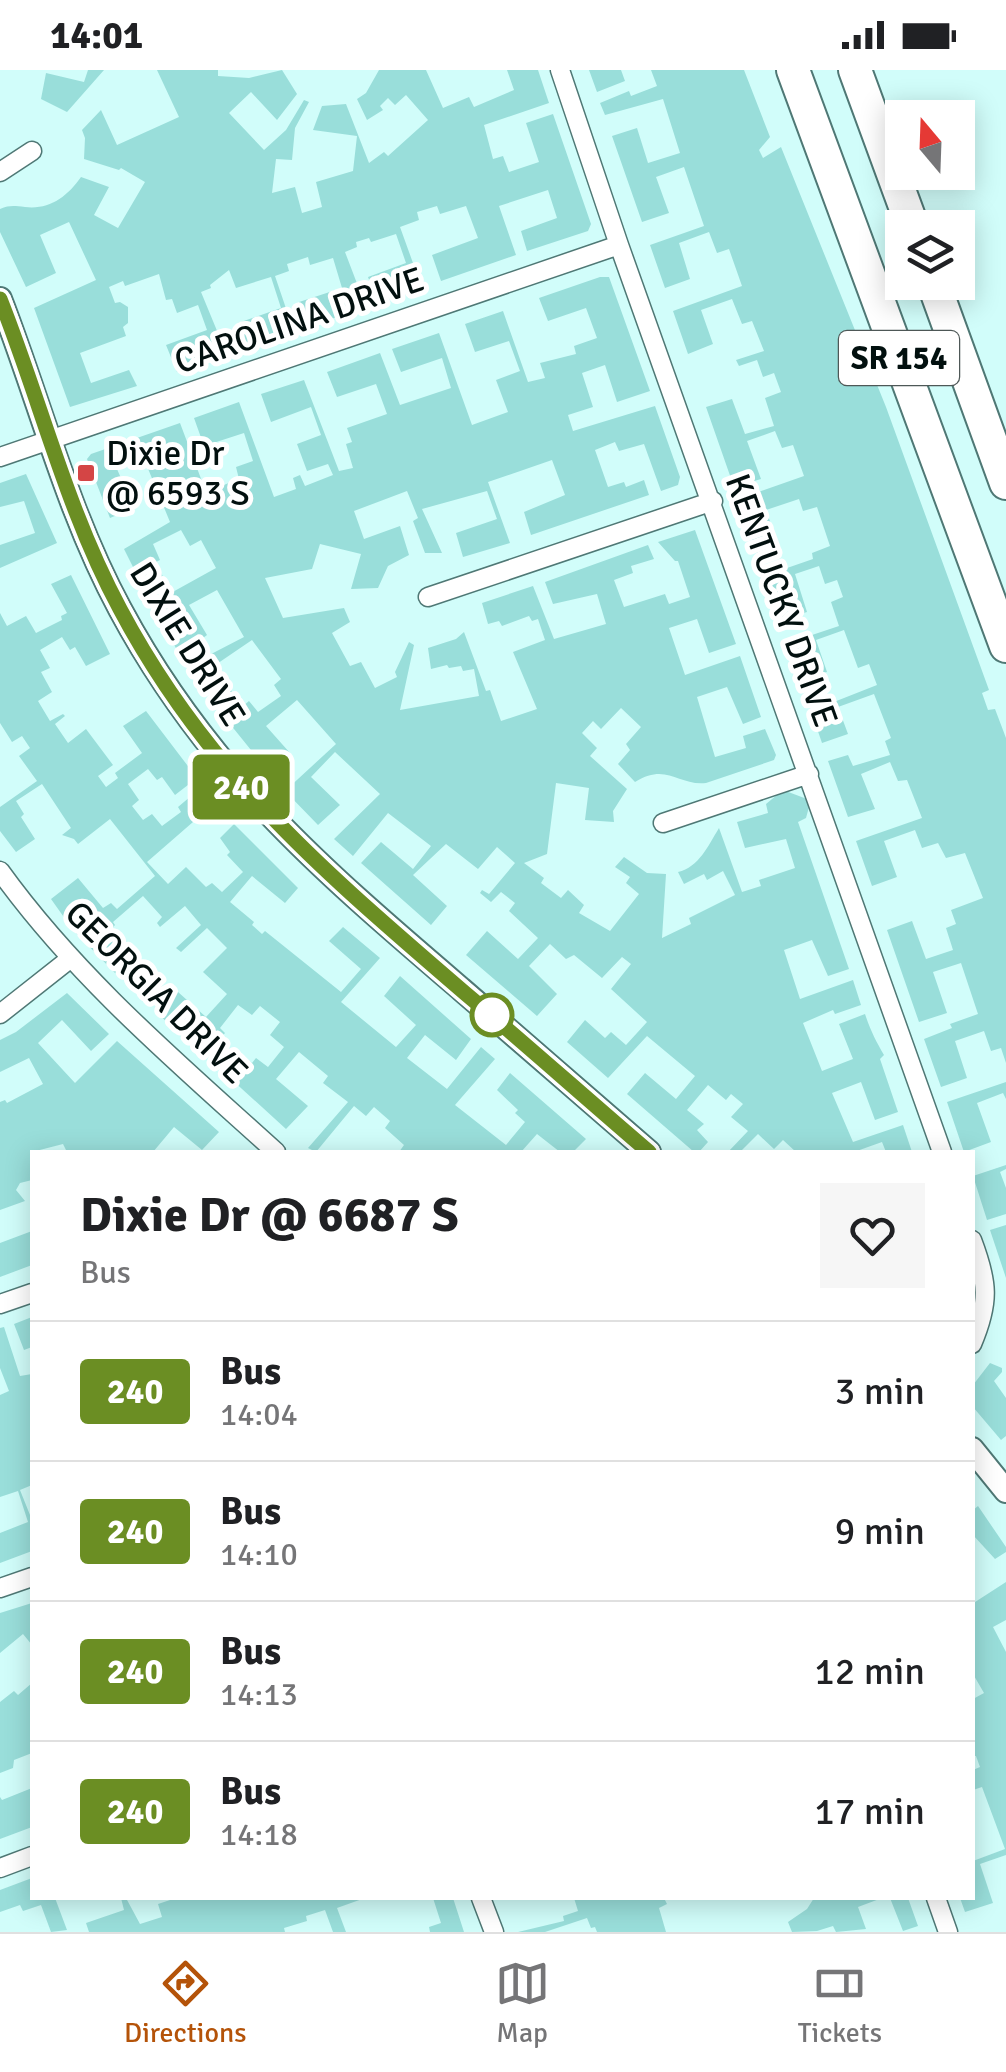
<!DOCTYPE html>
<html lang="en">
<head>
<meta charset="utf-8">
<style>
	:root { --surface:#fff; --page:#f6f6f6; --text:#202124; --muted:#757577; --line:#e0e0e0; --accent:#b45309 }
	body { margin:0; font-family:Signika,sans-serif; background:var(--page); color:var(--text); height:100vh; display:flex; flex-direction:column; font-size:38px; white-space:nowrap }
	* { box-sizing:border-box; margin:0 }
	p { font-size:32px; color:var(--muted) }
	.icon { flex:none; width:55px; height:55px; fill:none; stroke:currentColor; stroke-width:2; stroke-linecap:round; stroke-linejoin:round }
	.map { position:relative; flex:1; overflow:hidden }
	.sheet { position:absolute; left:30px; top:1080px; width:945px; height:750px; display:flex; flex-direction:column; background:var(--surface); border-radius:0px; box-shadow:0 5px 25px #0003 }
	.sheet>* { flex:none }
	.badge { padding:0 20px; border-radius:8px; font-size:35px; line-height:65px }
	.needle { width:65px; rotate:341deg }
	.controls { position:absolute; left:885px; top:30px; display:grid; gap:20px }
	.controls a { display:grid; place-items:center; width:90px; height:90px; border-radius:0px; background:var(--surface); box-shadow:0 5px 25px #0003; font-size:50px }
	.map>.badge { position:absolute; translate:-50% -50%; box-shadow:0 0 0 5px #fff }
	.round { display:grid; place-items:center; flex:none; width:105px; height:105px; border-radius:0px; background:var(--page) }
	.headline { display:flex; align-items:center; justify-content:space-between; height:170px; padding:0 50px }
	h1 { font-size:48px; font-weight:800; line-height:75px }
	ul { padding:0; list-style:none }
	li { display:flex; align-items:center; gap:30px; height:140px; padding:0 50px; border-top:2px solid var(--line) }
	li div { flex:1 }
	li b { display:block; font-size:38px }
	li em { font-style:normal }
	li .badge { min-width:110px; font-weight:700; text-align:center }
	.status { display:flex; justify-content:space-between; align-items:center; height:70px; padding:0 50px; background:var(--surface); direction:ltr }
	.status svg { height:28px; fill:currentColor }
	.tabs { display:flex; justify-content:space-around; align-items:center; height:140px; border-top:2px solid var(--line); background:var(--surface); font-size:28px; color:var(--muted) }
	.tabs a { display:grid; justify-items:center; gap:5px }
	.tabs .on { color:var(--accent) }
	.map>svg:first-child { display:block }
	.green { fill:#99deda }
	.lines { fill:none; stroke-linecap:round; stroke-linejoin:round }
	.minor-casing { stroke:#4f7875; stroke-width:21 }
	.tertiary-casing { stroke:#4f7875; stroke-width:26 }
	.motorway-casing { stroke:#4f7875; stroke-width:36 }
	.minor { stroke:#fff; stroke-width:18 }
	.tertiary { stroke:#fff; stroke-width:22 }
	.motorway { stroke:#fff; stroke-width:32 }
	.line-casing { stroke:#fff; stroke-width:22 }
	.line { stroke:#6b8e23; stroke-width:15 }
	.poi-dot { fill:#d44545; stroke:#fff; stroke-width:4 }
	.stop-dot { fill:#fff; stroke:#6b8e23; stroke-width:5 }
	.labels { text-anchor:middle; stroke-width:10; stroke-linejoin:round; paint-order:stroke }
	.shield { fill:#fff; stroke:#4e5857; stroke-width:2.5 }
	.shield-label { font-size:32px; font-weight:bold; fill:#02100f }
	.street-label { font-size:35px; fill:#02100f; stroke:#fff }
	.poi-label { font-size:35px; fill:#02100f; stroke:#fff; text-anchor:start }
</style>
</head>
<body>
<div class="status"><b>14:01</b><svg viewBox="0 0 49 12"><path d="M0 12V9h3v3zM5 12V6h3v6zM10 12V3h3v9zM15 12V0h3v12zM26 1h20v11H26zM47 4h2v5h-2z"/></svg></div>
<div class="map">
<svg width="1006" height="1862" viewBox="0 0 1006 1862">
	<rect width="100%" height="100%" fill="#d1fdfa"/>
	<!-- green -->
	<path class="green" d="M88 0H104L67 42 41 29 46 3 84 12Z
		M157 0H218V6L249 8 282 0 297 24 277 50 251 22 229 43 264 80 286 60 304 30 309 32 295 58 292 90 276 89 272 123 295 117 302 143 322 137 316 112 353 101 357 66 313 60 322 36 346 34 369 93 384 82 388 86 428 50 406 25 395 35 388 28 380 36 383 40 367 50 357 29 366 23 379 0H426L443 38 469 27 474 37 514 20 507 0H538L549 33 484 55 493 89 503 86 509 102 539 92 526 53 553 44 591 154 588 161 527 181 521 161 557 148 548 120 499 136 516 185 441 211 432 185 478 168 466 136 440 144 437 136 417 142 419 150 400 157 422 218 378 233 368 207 406 193 396 164 371 172 369 168 356 172 357 177 345 182 366 237 308 257 299 232 342 218 333 188 310 195 308 187 287 194 289 201 275 206 294 262 247 278 238 253 281 238 271 207 236 218 229 200 210 215 211 218 201 222 227 285 177 302 166 275 207 260 198 235 177 243 172 229 166 230 159 204 125 216 123 211 109 217 115 233 120 232 128 237V253L123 257 126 266 80 283 91 313 129 300 137 316 70 337 34 238 96 210 69 152 40 165 56 203 26 217 0 162V139C10 135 14 136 25 137 49 140 67 127 81 107L109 117 94 145 118 158 145 112 121 98 119 100 84 89 85 68 82 60 101 40 117 75 179 47Z
		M589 0H621L625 11 597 22Z
		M651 0H744L770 67 759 80 763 88 781 77 886 337 989 620 982 623 988 640 995 639 1006 668V993L1001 978 991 981 984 961 955 971 967 1008 941 1017 924 969 952 958 950 954 978 944 961 893 933 902 947 943 919 952 887 860 912 851 926 889 953 880 946 858 956 854 951 840 983 828 965 783 946 788 938 773 922 778 915 760 884 771 897 807 872 816 856 771 922 748 907 710 898 711 890 692 861 704 875 739 848 747 828 691 848 685 853 696 890 685 885 671 891 668 874 624 838 637 848 664 822 673 811 641 877 615 869 594 858 598 844 560 816 570 827 602 818 604V607L803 617 788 573 839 556 831 532 843 527 837 510 825 514 819 496 795 504 807 542 780 550 764 506 813 489 812 483 830 476 817 437 803 441 799 429 766 440 779 477 757 484 738 429 804 406 793 375 782 378 775 361 747 371 761 409 734 417 706 337 732 329 745 364 774 356 765 328 781 322 774 303 763 307 757 290 739 296 736 290 764 281 752 251 742 254 732 229 701 240 713 274 688 284 673 241 742 216 729 179 717 183 709 162 679 173 690 209 665 218 650 175 704 156 684 97 656 107 669 143 642 152 612 66 637 58 648 93 680 83 663 29 605 45 600 33 629 21 631 26 657 16Z
		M600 207H609L650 321 617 332 605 295 582 303 593 337 568 345 573 361 655 336 680 407 678 415 661 421 644 374 619 381 615 372 595 380 608 417 624 412 626 417 644 410 649 425 531 465 524 442 565 425 552 390 488 412 510 473 463 487 456 463 497 449 487 421 422 439 442 483H425L413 451 418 448 407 421 354 441 364 469 400 456 409 485 388 496 378 518 351 519 361 484 320 474 312 499 265 508 283 548 344 538 350 552 332 563 350 596 361 592 375 618 397 607 395 602 409 572 414 575 400 640 479 626 474 599 463 601 461 596 449 598 447 595 431 599 428 578 456 569 464 562 486 621 490 620 501 651 537 639 513 582 545 570 538 549 532 551 529 546 502 556 499 551 488 554 482 533 533 516 554 569 606 554 597 524 553 534 545 512 648 475 654 489 631 496 633 503 614 510 624 537 665 524 669 534 690 527 678 491H675L658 472 695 460 736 574 709 583 697 549 669 558 685 605 740 586 761 647 743 654 727 617 697 627 715 687 746 678 743 666 765 659 776 685 774 690 706 713C678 716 667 692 635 712L618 694 630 680 626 674 641 657 621 638 601 659 593 651 582 663 597 678 590 686 627 719 613 741 614 752 585 750 589 718 556 713 547 784 524 793 544 808 541 813 561 828 568 820 584 835 579 843 610 861 639 824 626 813 630 807 615 797 624 787 647 803 666 804 662 868 691 854 689 848 735 825 723 801 707 810 704 804 684 814 678 802C699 797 708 776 719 758L742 822 761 816 759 810 795 798 786 769 745 778 737 752 768 743 766 734 783 720 807 729 809 737 806 748 798 752 849 899 828 906 812 870 784 880 800 929 853 910 861 935 835 944 833 940 803 953 822 1001 853 989 839 954 865 944C871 962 876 971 884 985L880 989 898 1042 875 1050 861 1012 832 1023 853 1072 903 1055 912 1082H886L882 1072 854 1082H796L783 1070 774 1079 758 1064 740 1082H728L748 1061 731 1047 743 1034 731 1024 726 1030 708 1015 687 1040 704 1054 697 1060 708 1072 699 1082H694L627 1024 645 1003 676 1029 695 1006 647 966 608 1008 567 972 585 950 605 968 611 962 626 975 647 952 611 919 631 894 622 887 602 908 574 885 566 889 550 874 529 896 557 924 537 946 466 885 487 861 518 889 538 868 509 841 515 833 501 822 491 832 480 823 482 820 489 824 515 793 497 777 478 799 446 774 413 805 447 836 431 855 361 793 381 772 413 799 431 776 388 743 353 786 334 769 380 724 335 682 311 707 340 735 318 755 285 721 336 674 297 630 266 656 290 683 268 701 209 628 227 615 243 636 249 631 258 642 281 626 274 615 281 609 252 570 205 602 203 620 188 596 244 567 217 520 189 535 207 565 203 568 206 573 181 587 151 534 216 498 201 470 190 476 181 460 153 474 160 490 156 492 166 513 146 523 124 479 170 452 144 389 117 399 134 438 110 448 87 389 91 384 180 353 206 422 239 409 236 397 253 391 244 363 204 376 194 348 239 332 274 427 296 419 293 408 300 405 305 416 333 405 328 394 307 401 297 374 321 365 311 337 271 352 261 324 304 310 339 401 353 398 346 374 352 372 347 358 387 344 376 314 337 327 327 302 380 283 400 335 451 318 442 288 401 302 392 279 439 263 472 355 508 342 496 310 520 301 509 271 475 282 465 254 503 241 528 312 545 308 540 293 576 284 574 276 597 268 586 238 548 251 539 228Z
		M26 404 57 473 0 498V475L35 463 24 431 0 437V413Z
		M71 505 110 584 86 596 75 577 70 580 62 567 40 580 50 598 41 602 52 622 38 631 50 651 63 644 65 646 55 654 68 673 86 659 113 695 98 706 106 717 118 708 115 703 142 683 123 656 146 641 197 708 175 725 162 707 157 710 148 699 128 714 139 730 132 736 143 750 152 744 162 756 181 742 178 737 203 716 216 732 147 792 168 814 186 797 206 817 212 813 222 822 243 802 227 785 230 782 220 768 234 754 298 818 285 833 252 806 230 832 254 852 252 855 262 864 265 861 341 922 361 899 329 871 343 857 380 888 341 932 396 977 416 955 384 926 400 906 471 969 456 990 425 965 407 988 447 1019 481 977 495 989 455 1035 506 1075 525 1052 515 1043 518 1040 497 1020 510 1003 586 1069 573 1082H560L537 1064 521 1082H399L404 1075 385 1058 390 1051 374 1037 366 1046 354 1036 316 1082 308 1078 348 1032 323 1013 328 1006 299 982 276 1009 308 1036 286 1059 219 998 234 980 252 993 256 988 268 997 284 977 270 965 280 952 260 936 252 945 238 935 220 958 225 963 205 986 158 944 178 922 206 947 227 924 203 902 227 878 207 858 181 882 176 878 201 855 185 836 160 857 157 853 162 847 143 826 113 852 115 855 110 861 134 888 115 903 73 860 51 829 78 808 103 838 111 833 117 839 155 806 110 749 78 774 74 769 62 765 71 758 42 714 16 731 24 744 21 747 35 769 16 782 0 761V737L37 711 19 686 30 678 22 666 12 672 0 653V543L7 556 26 546 36 563 62 550 61 546 67 543 51 514Z
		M67 923 109 964 91 981 62 950 38 973 75 1013 117 971 219 1062 202 1080 174 1057 153 1082H67L63 1074 32 1082V1110L20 1113 16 1120 25 1131 0 1140V1032L5 1030 7 1033 43 1014 29 988 0 1002V970L16 962Z
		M1006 1012V1029L1003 1023 977 1033 991 1072 964 1082 947 1032Z
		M1006 1095V1099L1000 1102 1006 1118V1144L987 1150 973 1106Z
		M1006 1155V1208L990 1160Z
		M32 1161V1195L0 1207V1173Z
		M32 1247V1277L24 1280 14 1254Z
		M4 1257 20 1306 32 1304V1415L20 1420 32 1450V1481L0 1493V1463L28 1452 18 1421 0 1427V1325L9 1321 0 1298V1258Z
		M990 1293 1002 1298V1302L994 1311 1006 1328V1366L1001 1370 973 1337V1315Z
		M978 1436 1006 1477V1482L995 1489 973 1465V1440Z
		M1006 1512V1550L993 1557 1006 1582V1785L980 1794 993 1833 965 1842 960 1828H972L973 1791 1005 1779 982 1717 973 1720V1700L980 1697 976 1686H973V1629L984 1623 973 1604 972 1534Z
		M32 1533V1575L23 1564 0 1583V1543Z
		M32 1613V1683L14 1690 13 1698 0 1703V1632L14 1621 18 1625Z
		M32 1718V1757L0 1769V1727L2 1730Z
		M32 1808V1828H55L67 1860 51 1862 41 1835 23 1841 20 1835 0 1842V1820Z
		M121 1828H126L140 1854 162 1847 158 1834 176 1828H365L337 1838 346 1862H333L325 1840 306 1846 307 1851 284 1858 285 1862H89L86 1853 124 1840Z
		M433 1828H453L464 1862H430L429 1857 441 1853Z
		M574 1828H664L667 1834 659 1838 666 1862H597L595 1857 591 1858 587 1848 545 1862H518L564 1851 563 1846 578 1841Z
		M814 1828H882L858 1837 866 1859 836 1862 833 1856 817 1861 792 1862 788 1852 807 1839Z
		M890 1828H908L918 1856 903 1861Z"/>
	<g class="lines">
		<defs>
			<path id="minor" d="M560 0 619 175 942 1082
				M0 102 32 81
				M0 387 619 175
				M428 527 713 431
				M663 753 809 704
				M0 801C77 908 179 994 276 1082
				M0 944 71 888
				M972 1170C988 1212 990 1232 972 1274
				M0 1234 32 1223
				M0 1518 32 1507
				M0 1798 32 1786
				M481 1828 494 1862
				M936 1828 948 1862"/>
			<path id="tertiary" d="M0 229C40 332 67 441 120 539 208 703 322 800 461 919 524 973 586 1028 649 1082
				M972 1379 1006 1421"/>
			<path id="motorway" d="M793 0 1006 576
				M855 0 913 158
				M933 212 1006 413"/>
		</defs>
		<!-- minor casing -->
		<use href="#minor" class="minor-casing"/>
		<!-- tertiary casing -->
		<use href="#tertiary" class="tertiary-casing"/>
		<!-- motorway casing -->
		<use href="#motorway" class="motorway-casing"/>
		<!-- minor -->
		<use href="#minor" class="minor"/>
		<!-- tertiary -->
		<use href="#tertiary" class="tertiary"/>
		<!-- motorway -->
		<use href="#motorway" class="motorway"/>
	</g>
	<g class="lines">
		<defs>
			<path id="line" d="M0 229C41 332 67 441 120 539 208 705 327 804 466 924 528 976 588 1030 649 1082"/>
		</defs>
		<!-- line casing -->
		<use href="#line" class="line-casing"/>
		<!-- line -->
		<use href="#line" class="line"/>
	</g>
	<!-- markers -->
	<rect class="poi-dot" x="76" y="393" width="20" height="20" rx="5"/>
	<circle class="stop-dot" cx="492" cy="945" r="20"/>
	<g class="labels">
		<!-- shield labels -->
		<rect class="shield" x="839" y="261" width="120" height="54" rx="8"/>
		<g class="shield-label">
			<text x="899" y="299">SR 154</text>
		</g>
		<!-- street labels -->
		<g class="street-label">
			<text transform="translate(299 250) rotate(-19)" y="12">CAROLINA DRIVE</text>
			<text transform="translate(782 530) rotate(70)" y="12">KENTUCKY DRIVE</text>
			<text transform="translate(188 574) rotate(58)" y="12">DIXIE DRIVE</text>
			<text transform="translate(157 922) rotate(45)" y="12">GEORGIA DRIVE</text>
		</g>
		<!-- poi labels -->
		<g class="poi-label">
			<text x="106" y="395">Dixie Dr<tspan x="106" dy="40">@ 6593 S</tspan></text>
		</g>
	</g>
</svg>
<div class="controls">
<a><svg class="needle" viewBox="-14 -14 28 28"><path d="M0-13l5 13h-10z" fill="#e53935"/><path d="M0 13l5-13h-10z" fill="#757577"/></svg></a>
<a><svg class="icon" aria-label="layers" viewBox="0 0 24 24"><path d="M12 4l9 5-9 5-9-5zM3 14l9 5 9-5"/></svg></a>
</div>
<b class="badge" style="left:241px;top:717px;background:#6b8e23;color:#fff">240</b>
<section class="sheet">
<div class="headline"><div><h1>Dixie Dr @ 6687 S</h1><p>Bus</p></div><a class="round"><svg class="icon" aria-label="heart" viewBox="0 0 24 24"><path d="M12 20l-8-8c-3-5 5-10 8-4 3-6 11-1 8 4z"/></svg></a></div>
<ul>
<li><span class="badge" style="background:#6b8e23;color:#fff">240</span><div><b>Bus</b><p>14:04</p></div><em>3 min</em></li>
<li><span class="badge" style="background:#6b8e23;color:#fff">240</span><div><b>Bus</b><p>14:10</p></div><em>9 min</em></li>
<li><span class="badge" style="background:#6b8e23;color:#fff">240</span><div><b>Bus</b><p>14:13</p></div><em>12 min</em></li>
<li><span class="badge" style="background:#6b8e23;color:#fff">240</span><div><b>Bus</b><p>14:18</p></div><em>17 min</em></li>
</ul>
</section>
</div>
<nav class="tabs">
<a class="on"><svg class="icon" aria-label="directions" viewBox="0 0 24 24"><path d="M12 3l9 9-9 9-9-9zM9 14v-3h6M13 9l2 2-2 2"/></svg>Directions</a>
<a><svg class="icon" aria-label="map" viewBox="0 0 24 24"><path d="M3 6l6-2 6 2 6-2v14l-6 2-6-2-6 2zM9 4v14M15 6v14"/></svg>Map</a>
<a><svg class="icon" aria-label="tickets" viewBox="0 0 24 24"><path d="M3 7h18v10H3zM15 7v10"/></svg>Tickets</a>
</nav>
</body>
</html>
